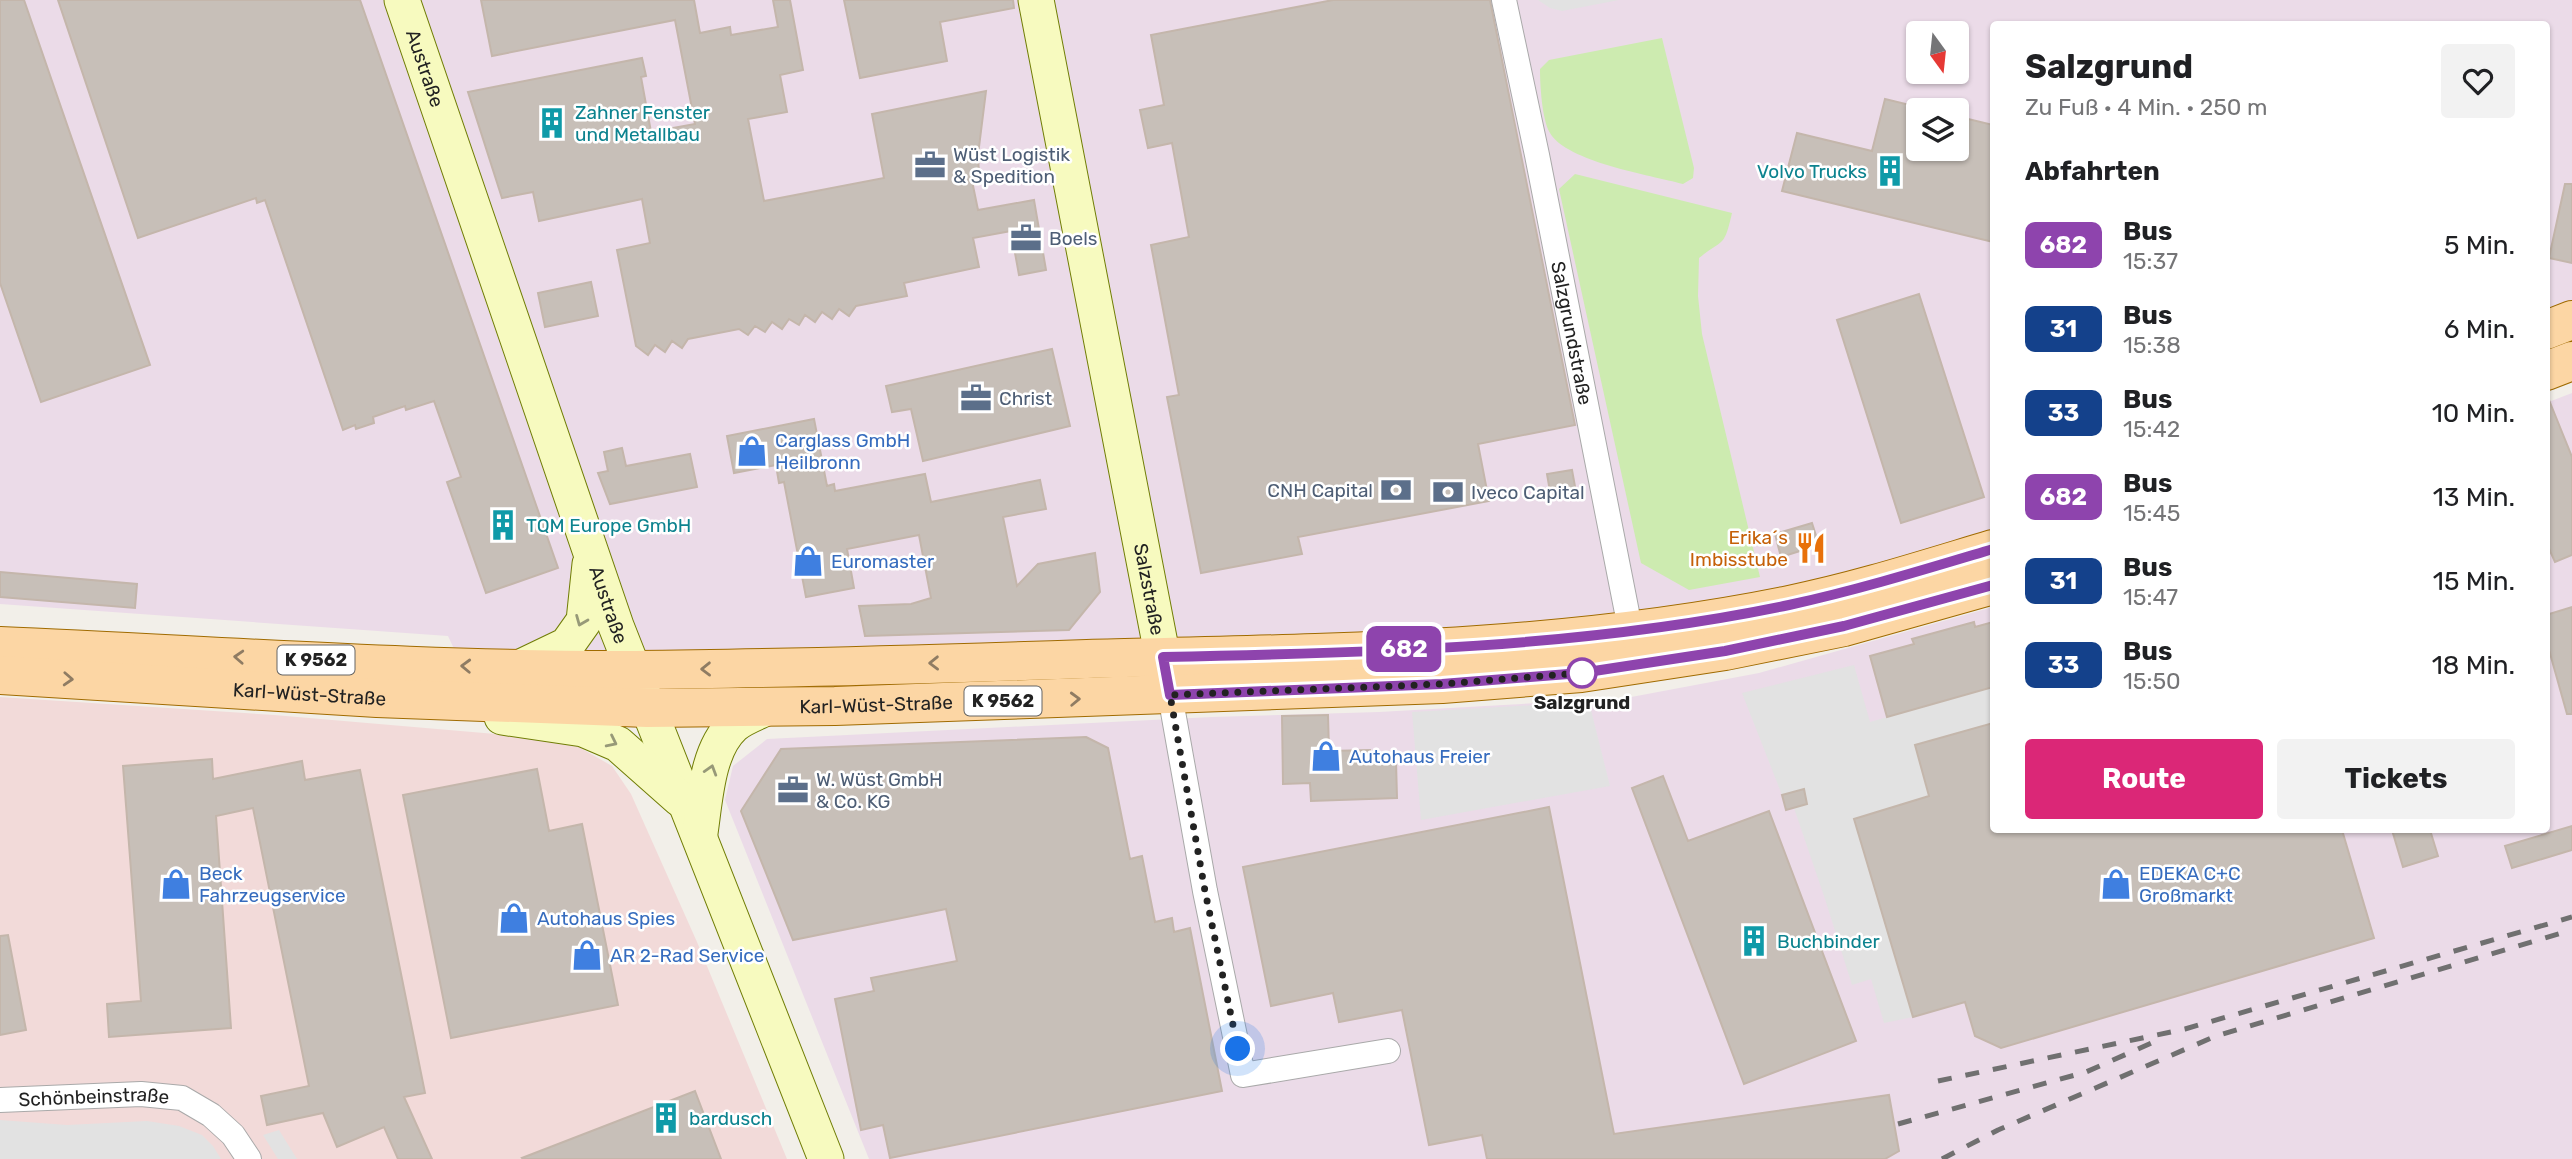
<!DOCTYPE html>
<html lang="de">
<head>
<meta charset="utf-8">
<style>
	:root { --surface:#fff; --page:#f2f2f2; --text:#202124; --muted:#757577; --accent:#db2777 }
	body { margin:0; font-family:Rubik,sans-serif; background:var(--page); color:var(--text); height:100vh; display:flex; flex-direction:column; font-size:26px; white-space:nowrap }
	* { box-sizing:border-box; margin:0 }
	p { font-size:23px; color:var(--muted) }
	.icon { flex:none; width:38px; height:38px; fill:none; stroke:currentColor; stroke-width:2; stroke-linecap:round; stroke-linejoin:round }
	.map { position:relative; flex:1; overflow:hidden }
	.side { position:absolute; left:1990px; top:21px; width:560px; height:812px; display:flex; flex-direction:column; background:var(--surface); border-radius:7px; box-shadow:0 2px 5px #0004 }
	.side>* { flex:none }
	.badge { padding:0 14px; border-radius:10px; font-size:24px; line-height:46px }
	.needle { width:46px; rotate:165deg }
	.buttons { position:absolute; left:1906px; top:21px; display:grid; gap:14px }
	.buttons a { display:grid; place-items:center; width:63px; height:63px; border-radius:7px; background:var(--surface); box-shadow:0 2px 5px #0004; font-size:35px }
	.you { position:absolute; width:35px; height:35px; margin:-18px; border:5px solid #fff; border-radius:50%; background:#1a73e8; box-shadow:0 0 0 10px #1a73e833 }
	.map>.badge { position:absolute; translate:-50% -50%; box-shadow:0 0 0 4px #fff }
	h2 { padding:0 35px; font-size:26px; line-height:63px }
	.round { display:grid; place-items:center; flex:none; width:74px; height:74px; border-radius:7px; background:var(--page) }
	.overview { display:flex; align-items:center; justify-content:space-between; height:119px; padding:0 35px }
	h1 { font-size:33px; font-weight:700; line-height:52px }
	.button { display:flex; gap:14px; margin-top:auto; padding:14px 35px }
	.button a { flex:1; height:80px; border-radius:7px; background:var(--accent); color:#fff; font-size:28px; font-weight:700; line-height:80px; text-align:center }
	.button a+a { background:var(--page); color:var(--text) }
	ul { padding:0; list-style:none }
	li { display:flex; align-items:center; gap:21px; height:84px; padding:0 35px }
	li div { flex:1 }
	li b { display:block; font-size:26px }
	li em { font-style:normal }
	li .badge { min-width:77px; font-weight:700; text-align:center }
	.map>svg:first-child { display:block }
	.commercial { fill:#f2dad9 }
	.industrial { fill:#ebdbe8; fill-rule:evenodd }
	.grass { fill:#cdebb0 }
	.parking { fill:#e2e2e2 }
	.building { fill:#c7bfb8; stroke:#c4b6ab; stroke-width:2 }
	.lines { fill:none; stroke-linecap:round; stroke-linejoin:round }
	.street-casing { stroke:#a9a9a9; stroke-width:26 }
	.secondary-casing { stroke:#707d05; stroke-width:37 }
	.primary-casing { stroke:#a06b00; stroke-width:40 }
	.street { stroke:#fff; stroke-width:24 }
	.secondary { stroke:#f7fabf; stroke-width:35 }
	.primary { stroke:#fcd6a4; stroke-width:38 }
	.rail { stroke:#707070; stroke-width:5; stroke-dasharray:14 14; stroke-linecap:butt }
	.oneway { stroke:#979978 }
	.oneway2 { stroke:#8f7c63 }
	.line-casing { stroke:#fff; stroke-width:16 }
	.line { stroke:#8e44ad; stroke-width:10 }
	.walk { stroke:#222; stroke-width:7; stroke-dasharray:0 12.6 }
	.stop-dot { fill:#fff; stroke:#8e44ad; stroke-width:3.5 }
	.labels { text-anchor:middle; stroke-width:5; stroke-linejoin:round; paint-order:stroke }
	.shield { fill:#fff; stroke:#646464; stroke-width:2 }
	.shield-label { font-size:18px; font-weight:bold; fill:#222 }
	.street-label { font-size:19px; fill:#222; stroke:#fff }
	.culture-label { font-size:19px; fill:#0d838f; stroke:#fff; text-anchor:start }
	.service-label { font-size:19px; fill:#4e5e75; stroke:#fff; text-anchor:start }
	.shop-label { font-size:19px; fill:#366cbe; stroke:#fff; text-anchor:start }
	.food-label { font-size:19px; fill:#c56008; stroke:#fff; text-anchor:end }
	.stop-label { font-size:19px; font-weight:bold; fill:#222; stroke:#fff }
</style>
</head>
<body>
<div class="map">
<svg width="2572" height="1159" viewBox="0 0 2572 1159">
	<rect width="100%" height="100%" fill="#f2efe9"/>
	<!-- commercial -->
	<path class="commercial" d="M0 697 274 715 541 738 577 746 612 766 631 794 697 942 787 1159H0Z"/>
	<!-- industrial -->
	<path class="industrial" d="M0 0H2572V332L2546 343V24H1993V563L1686 640 470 683 448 636 0 604ZM1918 33H1956V72H1918ZM1918 110H1956V149H1918Z
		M2572 393V1159H869L725 800 733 766 767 739 1212 717 1379 712 1626 698 1759 673 1993 607V830H2546V403Z"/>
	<!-- grass -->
	<path class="grass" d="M1662 38 1694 168 1693 178 1683 184C1650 175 1567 162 1550 133 1542 120 1540 85 1540 69L1549 60Z
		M1575 174 1732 213C1724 248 1724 238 1699 258L1698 296 1702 334 1760 577 1689 590 1641 563 1559 189Z"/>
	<!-- parking -->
	<path class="parking" d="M1538 0H1619L1562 11 1550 8Z
		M1854 665 1870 722 1993 687V778L1855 819 1913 1017 1884 1023 1871 979 1852 985 1825 899 1794 808 1807 804 1804 790 1782 795 1742 693Z
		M1589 702 1610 786 1421 820 1412 712Z
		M0 1120 67 1125 147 1121 179 1126 202 1135 213 1146 221 1159H0Z
		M279 1130 297 1159H278L263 1135Z"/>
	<!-- building -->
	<path class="building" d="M0 0H24L150 365 41 402 0 283Z
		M58 0H360L558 568 486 593 447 482 461 477 434 401 406 410 405 406 373 417 374 423 356 429 355 425 343 430 265 200 257 203 256 198 138 238Z
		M481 0H694L700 33 730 27 731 35 778 27 773 0H790L803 70 780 75 787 112 748 119 764 201 884 178 872 114 986 91 978 155 979 175 971 176 978 210 1034 200 1046 270 1019 275 1011 231 973 238 979 267 904 283 907 296 856 306 849 316 839 309 832 319 822 312 815 322 805 315 799 325 789 319 782 329 772 322 765 332 755 326 748 335 739 329 688 339 682 348 672 341 665 352 655 345 648 355 636 346 617 250 650 243 642 199 539 221 533 192 502 198 468 92 642 58 646 76 641 77 651 132 695 124 675 20 492 56Z
		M844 0H1013L1014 8 940 22 947 61 860 78Z
		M1333 0H1490L1575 425 1478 444 1489 501 1298 537 1302 554 1201 573 1167 397 1179 395 1151 245 1189 237 1172 143 1148 148 1140 110 1164 105 1151 35Z
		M1885 99 1918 107V149H1956V116L1993 125V242L1782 191 1797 133 1872 151Z
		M2565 184H2572V263L2549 258Z
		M591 282 598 316 545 327 538 293Z
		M1919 294 1984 497 1901 523 1837 320Z
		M1052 349 1070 426 923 461 911 409 892 412 886 386Z
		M2547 395 2572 457V555L2555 562 2546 542Z
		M814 419 827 486 834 484 835 491 925 474 931 502 1040 480 1046 509 1003 517 1017 586 1038 564 1095 553 1100 592 1069 630 865 636 859 606 911 604 931 598 919 535 847 549 854 588 806 597 784 482 779 483 776 465 734 473 727 436Z
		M622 448 626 466 690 454 697 487 610 504 598 473 608 471 604 452Z
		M1572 470 1576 492 1551 497 1547 474Z
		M1812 523 1819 545 1781 557 1775 534Z
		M0 572 137 584 135 608 0 597Z
		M2572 607V714H2567L2546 639V615Z
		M1974 622 1975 627 1993 622V687L1887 717 1870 656 1914 644 1912 639Z
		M1328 715 1329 751 1370 750V762L1396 761 1397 798 1311 801 1310 783 1283 784 1282 716Z
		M1993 723V830H2342L2374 938 2001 1048 1975 1036 1965 1002 1913 1017 1854 819 1929 796 1915 745Z
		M1086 737 1108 748 1130 859 1142 856 1155 922 1172 918 1174 932 1190 928 1222 1091 890 1158 883 1125 861 1130 835 999 874 991 871 978 957 961 946 909 793 940 741 811 781 749Z
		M212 759 213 779 302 761 305 780 360 770 425 1093 404 1097 432 1159H398L384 1127 337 1147 323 1113 267 1125 261 1096 309 1086 253 808 216 816 231 1028 109 1037 107 1004 141 1001 123 766Z
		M537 769 549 831 582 824 618 1005 451 1038 403 795Z
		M1663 776 1688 841 1769 811 1856 1041 1744 1084 1632 788Z
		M1804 789 1807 804 1786 810 1782 795Z
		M1549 807 1614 1134 1889 1095 1899 1151 1885 1159H1487L1482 1135 1429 1145 1402 1010 1339 1022 1333 993 1271 1006 1243 867Z
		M2572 826V850L2512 868 2505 846Z
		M2392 830H2430L2438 856 2403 867Z
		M8 935 26 1030 0 1035V936Z
		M695 1091 721 1159H523L522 1158Z"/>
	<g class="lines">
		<defs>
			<g id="street">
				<path id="s1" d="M1504 0 1537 155 1633 643"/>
				<path d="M1170 695 1205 891 1243 1075 1388 1051"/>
				<path id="s2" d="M0 1100 141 1094 182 1098 211 1115 233 1135 249 1159"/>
			</g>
			<g id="secondary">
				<path id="s3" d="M402 0 616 626 826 1159"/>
				<path id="s4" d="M1036 0 1168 685"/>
				<path d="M519 668 567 645 584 621 590 564"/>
				<path d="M502 717 583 729 618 744 680 799"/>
				<path d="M700 833C705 800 707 750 733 726 741 718 756 713 766 708"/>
			</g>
			<g id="primary">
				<path d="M2546 330 2572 320"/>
				<path d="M2546 371 2572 361"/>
				<path d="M0 646C211 655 423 671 634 670 785 669 936 664 1087 659 1322 653 1559 652 1789 605 1858 591 1926 569 1993 549"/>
				<path id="s5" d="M0 675 377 698 647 708 835 706 1442 684 1581 673 1725 651 1844 627 1993 585"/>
			</g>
		</defs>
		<!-- street casing -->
		<use href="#street" class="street-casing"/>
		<!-- secondary casing -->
		<use href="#secondary" class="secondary-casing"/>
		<!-- primary casing -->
		<use href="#primary" class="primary-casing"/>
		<!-- street -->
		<use href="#street" class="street"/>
		<!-- secondary -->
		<use href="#secondary" class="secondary"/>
		<!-- primary -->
		<use href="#primary" class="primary"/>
		<!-- rail -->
		<path class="rail" d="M1938 1081 2185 1029 2572 917
			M1898 1124 2086 1072 2156 1041
			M1942 1159 1998 1130 2216 1036 2572 930"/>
	</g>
	<!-- one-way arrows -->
	<defs><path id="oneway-chevron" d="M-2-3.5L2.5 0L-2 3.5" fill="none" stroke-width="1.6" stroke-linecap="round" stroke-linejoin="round" transform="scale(1.75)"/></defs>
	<g class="oneway">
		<use href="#oneway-chevron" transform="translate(581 621) rotate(112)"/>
		<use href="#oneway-chevron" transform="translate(612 742) rotate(26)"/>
		<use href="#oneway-chevron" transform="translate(711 770) rotate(-73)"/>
	</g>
	<g class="oneway2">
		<use href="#oneway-chevron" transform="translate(239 657) rotate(-177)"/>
		<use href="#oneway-chevron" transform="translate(934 663) rotate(179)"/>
		<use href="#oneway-chevron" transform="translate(466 666) rotate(-178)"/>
		<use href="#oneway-chevron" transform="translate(706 669) rotate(179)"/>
		<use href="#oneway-chevron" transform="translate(68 679) rotate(3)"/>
		<use href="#oneway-chevron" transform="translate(1075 699) rotate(-2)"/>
	</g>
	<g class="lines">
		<defs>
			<path id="line" d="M1993 549C1926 569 1858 590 1789 605 1584 648 1372 653 1163 657L1170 695 1442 684 1581 673 1725 651 1844 626 1993 585"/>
		</defs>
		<!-- line casing -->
		<use href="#line" class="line-casing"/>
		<!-- line -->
		<use href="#line" class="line"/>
		<!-- walk -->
		<path class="walk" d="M1238 1049 1205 891 1170 695 1442 684 1582 673"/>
	</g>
	<!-- icons -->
	<defs>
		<symbol id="building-bare" viewBox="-9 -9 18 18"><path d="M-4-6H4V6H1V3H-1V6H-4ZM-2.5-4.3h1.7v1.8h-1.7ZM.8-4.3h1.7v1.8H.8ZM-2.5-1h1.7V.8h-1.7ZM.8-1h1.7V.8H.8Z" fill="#0f9aa8" stroke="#fff" stroke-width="2.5" paint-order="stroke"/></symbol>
		<symbol id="office-bare" viewBox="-9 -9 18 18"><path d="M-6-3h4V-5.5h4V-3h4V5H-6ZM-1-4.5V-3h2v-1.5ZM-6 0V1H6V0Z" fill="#5c6f8a" stroke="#fff" stroke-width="2.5" paint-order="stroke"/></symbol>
		<symbol id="shop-bare" viewBox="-9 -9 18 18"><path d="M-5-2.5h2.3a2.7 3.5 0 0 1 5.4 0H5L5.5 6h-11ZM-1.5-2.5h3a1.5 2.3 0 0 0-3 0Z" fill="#3f7fe0" stroke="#fff" stroke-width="2.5" paint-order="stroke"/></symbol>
		<symbol id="bank-bare" viewBox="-9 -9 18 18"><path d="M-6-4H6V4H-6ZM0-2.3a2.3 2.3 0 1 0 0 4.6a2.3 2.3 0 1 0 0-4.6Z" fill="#5c6f8a" stroke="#fff" stroke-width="2.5" paint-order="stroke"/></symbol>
		<symbol id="restaurant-bare" viewBox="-9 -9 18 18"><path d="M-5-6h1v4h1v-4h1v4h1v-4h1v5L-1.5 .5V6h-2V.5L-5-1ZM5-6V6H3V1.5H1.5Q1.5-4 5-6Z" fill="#e8710a" stroke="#fff" stroke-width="2.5" paint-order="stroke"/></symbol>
	</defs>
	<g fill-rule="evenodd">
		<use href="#building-bare" x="530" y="101" width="44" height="44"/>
		<use href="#office-bare" x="908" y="143" width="44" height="44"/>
		<use href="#building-bare" x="1868" y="149" width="44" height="44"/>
		<use href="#office-bare" x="1004" y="216" width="44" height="44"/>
		<use href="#office-bare" x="954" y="376" width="44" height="44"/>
		<use href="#shop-bare" x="730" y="429" width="44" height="44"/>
		<use href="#bank-bare" x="1374" y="468" width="44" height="44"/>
		<use href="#bank-bare" x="1426" y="470" width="44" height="44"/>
		<use href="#building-bare" x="481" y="503" width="44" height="44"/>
		<use href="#restaurant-bare" x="1789" y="526" width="44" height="44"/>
		<use href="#shop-bare" x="786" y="539" width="44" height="44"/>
		<use href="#shop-bare" x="1304" y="734" width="44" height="44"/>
		<use href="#office-bare" x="771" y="768" width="44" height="44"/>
		<use href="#shop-bare" x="154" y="862" width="44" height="44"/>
		<use href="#shop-bare" x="2094" y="862" width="44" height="44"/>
		<use href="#shop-bare" x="492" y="896" width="44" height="44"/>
		<use href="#building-bare" x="1732" y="919" width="44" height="44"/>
		<use href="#shop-bare" x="565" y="933" width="44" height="44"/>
		<use href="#building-bare" x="644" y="1096" width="44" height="44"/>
	</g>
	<!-- markers -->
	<circle class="stop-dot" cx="1582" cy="673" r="14"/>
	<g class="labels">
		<!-- shield labels -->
		<g class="shield">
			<rect x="277.5" y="645.5" width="77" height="29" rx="5"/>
			<rect x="964.5" y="686.5" width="77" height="29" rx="5"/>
		</g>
		<g class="shield-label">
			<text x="316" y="666">K 9562</text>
			<text x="1003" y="707">K 9562</text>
		</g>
		<!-- street labels -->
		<g class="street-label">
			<text dy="7" stroke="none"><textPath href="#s3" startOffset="72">Austraße</textPath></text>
			<text dy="7" stroke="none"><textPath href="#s1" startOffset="340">Salzgrundstraße</textPath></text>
			<text dy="7" stroke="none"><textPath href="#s4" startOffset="600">Salzstraße</textPath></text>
			<text dy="7" stroke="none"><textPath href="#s3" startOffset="639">Austraße</textPath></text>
			<text dy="7" stroke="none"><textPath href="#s5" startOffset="310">Karl-Wüst-Straße</textPath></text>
			<text dy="7" stroke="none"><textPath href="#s5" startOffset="877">Karl-Wüst-Straße</textPath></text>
			<text dy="7" stroke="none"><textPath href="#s2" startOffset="94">Schönbeinstraße</textPath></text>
		</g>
		<!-- culture labels -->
		<g class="culture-label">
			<text x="575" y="119">Zahner Fenster<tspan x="575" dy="22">und Metallbau</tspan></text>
			<text x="1867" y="178" text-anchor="end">Volvo Trucks</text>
			<text x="526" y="532">TQM Europe GmbH</text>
			<text x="1777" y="948">Buchbinder</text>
			<text x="689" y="1125">bardusch</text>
		</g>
		<!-- service labels -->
		<g class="service-label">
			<text x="953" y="161">Wüst Logistik<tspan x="953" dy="22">&amp; Spedition</tspan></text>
			<text x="1049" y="245">Boels</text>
			<text x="999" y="405">Christ</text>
			<text x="1373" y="497" text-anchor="end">CNH Capital</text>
			<text x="1471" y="499">Iveco Capital</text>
			<text x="816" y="786">W. Wüst GmbH<tspan x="816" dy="22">&amp; Co. KG</tspan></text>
		</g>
		<!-- shop labels -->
		<g class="shop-label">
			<text x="775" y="447">Carglass GmbH<tspan x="775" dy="22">Heilbronn</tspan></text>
			<text x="831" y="568">Euromaster</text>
			<text x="1349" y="763">Autohaus Freier</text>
			<text x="199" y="880">Beck<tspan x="199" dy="22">Fahrzeugservice</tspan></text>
			<text x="2139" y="880">EDEKA C+C<tspan x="2139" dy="22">Großmarkt</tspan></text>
			<text x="537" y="925">Autohaus Spies</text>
			<text x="610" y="962">AR 2-Rad Service</text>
		</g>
		<!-- food labels -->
		<g class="food-label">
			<text x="1788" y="544">Erika´s<tspan x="1788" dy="22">Imbisstube</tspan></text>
		</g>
		<!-- stop labels -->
		<g class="stop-label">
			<text x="1582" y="709">Salzgrund</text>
		</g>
	</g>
</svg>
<div class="buttons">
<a><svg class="needle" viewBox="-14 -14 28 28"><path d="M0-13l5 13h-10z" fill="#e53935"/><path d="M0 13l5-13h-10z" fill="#757577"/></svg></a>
<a><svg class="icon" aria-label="layers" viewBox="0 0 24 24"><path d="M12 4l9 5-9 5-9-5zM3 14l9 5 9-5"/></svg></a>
</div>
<div class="you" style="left:1238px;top:1049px"></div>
<b class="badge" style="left:1404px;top:649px;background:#8e44ad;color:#fff">682</b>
<section class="side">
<div class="overview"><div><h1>Salzgrund</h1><p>Zu Fuß · 4 Min. · 250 m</p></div><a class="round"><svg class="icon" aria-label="heart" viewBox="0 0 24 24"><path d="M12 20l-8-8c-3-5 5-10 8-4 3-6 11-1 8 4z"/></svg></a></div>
<h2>Abfahrten</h2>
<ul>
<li><span class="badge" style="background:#8e44ad;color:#fff">682</span><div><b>Bus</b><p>15:37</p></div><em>5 Min.</em></li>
<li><span class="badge" style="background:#14418b;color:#fff">31</span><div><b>Bus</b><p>15:38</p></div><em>6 Min.</em></li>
<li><span class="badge" style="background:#14418b;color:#fff">33</span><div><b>Bus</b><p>15:42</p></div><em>10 Min.</em></li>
<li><span class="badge" style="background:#8e44ad;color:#fff">682</span><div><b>Bus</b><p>15:45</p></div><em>13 Min.</em></li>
<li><span class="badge" style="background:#14418b;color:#fff">31</span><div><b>Bus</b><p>15:47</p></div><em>15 Min.</em></li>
<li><span class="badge" style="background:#14418b;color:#fff">33</span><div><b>Bus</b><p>15:50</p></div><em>18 Min.</em></li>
</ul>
<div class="button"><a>Route</a><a>Tickets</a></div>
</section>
</div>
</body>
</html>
